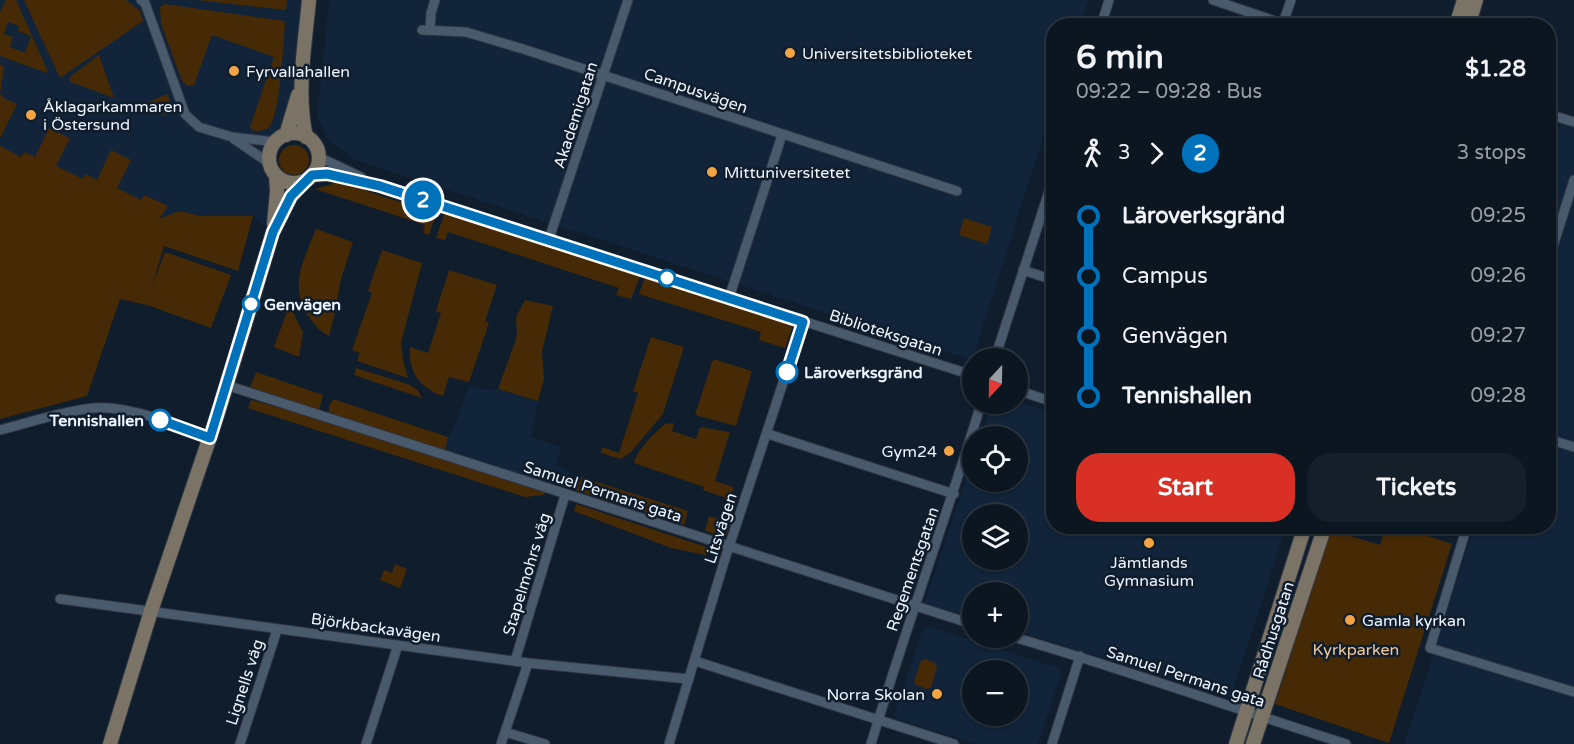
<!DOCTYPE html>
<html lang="en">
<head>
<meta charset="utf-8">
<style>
	:root { --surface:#0b1621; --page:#141f2a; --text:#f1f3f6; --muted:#9a9fa5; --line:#2b353f; --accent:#d93025 }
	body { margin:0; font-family:"Varela Round",sans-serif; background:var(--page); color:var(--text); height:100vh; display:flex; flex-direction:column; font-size:22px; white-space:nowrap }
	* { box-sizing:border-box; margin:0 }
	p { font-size:20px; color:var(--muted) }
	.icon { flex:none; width:33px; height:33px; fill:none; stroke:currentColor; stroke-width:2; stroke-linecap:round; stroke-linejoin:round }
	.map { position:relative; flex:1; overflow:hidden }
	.side { position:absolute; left:1046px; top:18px; width:510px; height:516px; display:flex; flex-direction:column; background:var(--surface); border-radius:24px; box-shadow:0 2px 4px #0004,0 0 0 2px var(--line) }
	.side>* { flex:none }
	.badge { padding:0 12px; border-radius:20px; font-size:21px; line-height:39px }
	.needle { width:39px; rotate:202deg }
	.tools { position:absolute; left:962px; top:348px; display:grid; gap:12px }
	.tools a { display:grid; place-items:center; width:66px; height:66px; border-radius:50%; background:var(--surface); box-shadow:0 2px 4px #0004,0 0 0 2px var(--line); font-size:30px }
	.map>.badge { position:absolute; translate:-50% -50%; box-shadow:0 0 0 3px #fff }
	.legs { display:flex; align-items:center; gap:9px; height:66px; padding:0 30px; font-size:20px }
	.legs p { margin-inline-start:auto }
	.summary { display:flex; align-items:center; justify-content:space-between; height:102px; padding:0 30px }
	h1 { font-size:33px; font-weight:800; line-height:45px }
	.action { display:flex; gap:12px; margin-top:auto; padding:12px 30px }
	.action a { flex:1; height:69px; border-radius:24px; background:var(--accent); color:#fff; font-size:24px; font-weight:800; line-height:69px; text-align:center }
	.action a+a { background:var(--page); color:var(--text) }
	ul { padding:0 30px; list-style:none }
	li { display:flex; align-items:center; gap:21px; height:60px; font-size:22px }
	li i { display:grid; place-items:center; width:9px; height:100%; margin:0 8px; background:currentColor }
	li i::after { content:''; width:15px; height:15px; margin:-8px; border:4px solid; border-radius:50%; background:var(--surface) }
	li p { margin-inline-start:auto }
	li:first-child i { background:linear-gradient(#0000 50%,currentColor 0) }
	li:last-child i { background:linear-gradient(currentColor 50%,#0000 0) }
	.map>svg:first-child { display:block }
	.built { fill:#112439; fill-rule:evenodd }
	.green { fill:#462a06; fill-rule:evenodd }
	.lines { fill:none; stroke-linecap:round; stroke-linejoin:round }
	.street-casing { stroke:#2f3643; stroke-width:11 }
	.secondary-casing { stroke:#2f3643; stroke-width:16 }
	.street { stroke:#495a6c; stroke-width:9 }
	.secondary { stroke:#7c7367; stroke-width:14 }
	.line-1-casing { stroke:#fff; stroke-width:14 }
	.line-1 { stroke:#0072bc; stroke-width:9 }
	.poi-dot { fill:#f4a443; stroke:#0f1d2c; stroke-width:2 }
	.stop-1-dot { fill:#fff; stroke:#0072bc; stroke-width:3 }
	.labels { text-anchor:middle; stroke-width:5; stroke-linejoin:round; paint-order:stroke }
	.poi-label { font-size:16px; fill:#ecf4fd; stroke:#0f1d2c; text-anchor:start }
	.street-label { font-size:16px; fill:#ecf4fd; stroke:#0f1d2c }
	.stop-label { font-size:16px; font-weight:bold; fill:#ecf4fd; stroke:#0f1d2c; text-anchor:start }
	.park-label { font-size:16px; fill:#f5c899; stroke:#0f1d2c }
</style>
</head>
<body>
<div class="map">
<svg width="1574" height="744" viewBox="0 0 1574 744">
	<rect width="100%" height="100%" fill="#0f1d2c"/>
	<!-- built -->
	<path class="built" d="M0 0H309L303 72 286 135 276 142 269 152V163L276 176 273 232 253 216H201L179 211 158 220 0 167Z
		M329 0H1089L1080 25 1053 26V107L972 360 355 160 329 141 317 117Z
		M1563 115 1574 118V744H1404L1474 527 1548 526V161Z
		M469 385 488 390 498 389 538 401 531 437 561 447 556 466 571 471 565 489 445 451 448 437 454 427Z
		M1017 401 1053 413V526L1286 527 1231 698 1017 631V592H972V617L924 603 972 462V482H1017V436H981L992 404H1017ZM1017 514V560H972V514Z
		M928 626 1059 668 1061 673 1038 744H977L897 719 894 715 923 628ZM972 670H1017V716H972Z"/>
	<!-- green -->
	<path class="green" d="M6 0H16L48 72 47 73 0 56V12ZM8 22 19 26 18 31 31 36 25 53 10 47 13 37 4 34Z
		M24 0H126L140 11 143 21 60 78Z
		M197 0H287L286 10Z
		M164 4 285 21C284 39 280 117 269 127 264 132 257 131 251 130L250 127 274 57 212 35 194 85 188 86 182 81 161 24 160 7Z
		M99 55 114 98 71 82 69 79 71 76Z
		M0 64 4 67 0 94 5 99 17 104 0 138Z
		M167 94 170 100 167 114 163 115 148 106V102Z
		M49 128 70 138 56 166 83 179 85 174 97 180 111 150 131 160 117 188 141 200 144 195 168 206 159 219 179 211 201 216H253L238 271 164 246 152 287 165 252 231 275 211 328 147 305 120 299 87 396 0 419V146L21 157 24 152 35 157Z
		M279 160a15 15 0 1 1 30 0a15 15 0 1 1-30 0Z
		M335 183 355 187 436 214 429 235 423 233 425 225 315 189Z
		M446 209 641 274 631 299 616 295 619 288 448 232 445 240 436 238Z
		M964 218 992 227 987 244 959 235Z
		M316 229 353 242 341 279 335 313 329 336C320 332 314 324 309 317 288 285 304 260 316 229Z
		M382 250 422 263 401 343 403 360 408 378 357 361 360 353 352 350 372 293 368 291Z
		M449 270 497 285 485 321 489 323 469 382 449 377 443 396C420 388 408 372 410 347L428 353 441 313 436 311Z
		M645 277 794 323 785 348 759 340 761 332 639 294Z
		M525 300 553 306 542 352 544 379 538 401 498 389 515 342 517 333 516 317Z
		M289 306C294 311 298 325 303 332L299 357 274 347Z
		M651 337 684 347 663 414 631 452 621 459 601 453 602 447 619 453 638 393 633 391Z
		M713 359 752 371 736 426 695 415Z
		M356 368 408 384 418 390 422 398 354 375Z
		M256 372 323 395 319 410 250 387Z
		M333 399 448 437 445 451 329 415V406Z
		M251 400 299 413 545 492 544 495 525 497 248 408Z
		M674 423 672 431 696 439 700 427 730 432 715 481 733 487 732 500 703 490 704 487 634 463C638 448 654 434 665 424Z
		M581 477 688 511 684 525 574 490Z
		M576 504 709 548 706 555 671 548 574 511Z
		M709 516 730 523 726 537 705 531Z
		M1386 527H1401L1452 544 1389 743 1275 704 1331 530 1380 545Z
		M395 564 407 569 400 588 380 580 384 570 392 573Z
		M925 659 935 663 937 668 931 687 927 689 916 685 914 681 921 661Z"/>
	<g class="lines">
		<defs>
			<path id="street" d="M141 0 145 3 185 114 199 127 232 137 276 142
				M1213 0 1290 26
				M1101 26 1109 0
				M1282 26 1291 0
				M422 30 466 32 523 49 957 191
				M430 30 431 13 435 0
				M1548 114 1574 122
				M234 139 269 163
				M319 157 361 177
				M312 175 327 174 380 186 972 375
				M549 239 628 0
				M1548 262 1574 180
				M1023 270 1053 280
				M729 298 782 135
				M995 358 1053 179
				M226 385 972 624
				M1017 390 1053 402
				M0 430C31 422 63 411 94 408 128 405 178 425 210 438
				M768 434 954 494
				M1548 439 1574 447
				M1445 526 1465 533
				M1467 526 1430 648 1574 692
				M60 599 528 663 689 679
				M1017 638C1127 670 1236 709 1346 744
				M515 661 565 495
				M695 661 954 744
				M505 732 545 744
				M240 744 277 630
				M366 744 398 645
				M501 744 528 663
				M669 744 724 562 803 322
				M871 744C905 630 946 518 981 404
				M1052 744 1080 656"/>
			<path id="secondary" d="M1456 26 1464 0
				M1468 26 1476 0
				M269 158a25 25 0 1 1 50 0a25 25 0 1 1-50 0Z
				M286 135 298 95
				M306 137C296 93 305 44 309 0
				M274 224 277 191 276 176
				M110 744 151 611 219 410 273 232 291 196 304 181
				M1236 744 1305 526
				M1253 744 1325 526"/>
		</defs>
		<!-- street casing -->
		<use href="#street" class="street-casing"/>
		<!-- secondary casing -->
		<use href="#secondary" class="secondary-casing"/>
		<!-- street -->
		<use href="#street" class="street"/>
		<!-- secondary -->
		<use href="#secondary" class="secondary"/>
	</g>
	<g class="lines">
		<defs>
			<path id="line-1" d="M160 420 210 438 273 232 291 196 312 175 327 174 380 186 803 322 787 372"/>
		</defs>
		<!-- line-1 casing -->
		<use href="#line-1" class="line-1-casing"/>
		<!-- line-1 -->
		<use href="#line-1" class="line-1"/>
	</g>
	<!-- markers -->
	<g class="poi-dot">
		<circle cx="790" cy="53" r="6"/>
		<circle cx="234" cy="71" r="6"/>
		<circle cx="31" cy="115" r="6"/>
		<circle cx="712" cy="172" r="6"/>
		<circle cx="949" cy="451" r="6"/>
		<circle cx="1149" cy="543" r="6"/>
		<circle cx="1350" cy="620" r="6"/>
		<circle cx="937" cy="694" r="6"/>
	</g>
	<g class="stop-1-dot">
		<circle cx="667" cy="278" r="8"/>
		<circle cx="251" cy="304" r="8"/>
		<circle cx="787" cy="372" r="10"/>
		<circle cx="160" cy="420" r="10"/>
	</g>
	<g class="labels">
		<!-- poi labels -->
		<g class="poi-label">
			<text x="802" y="59">Universitetsbiblioteket</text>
			<text x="246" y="77">Fyrvallahallen</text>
			<text x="43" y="112">Åklagarkammaren<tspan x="43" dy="18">i Östersund</tspan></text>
			<text x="724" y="178">Mittuniversitetet</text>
			<text x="937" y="457" text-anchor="end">Gym24</text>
			<text x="1149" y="568" text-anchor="middle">Jämtlands<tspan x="1149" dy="18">Gymnasium</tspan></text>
			<text x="1362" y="626">Gamla kyrkan</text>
			<text x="925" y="700" text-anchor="end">Norra Skolan</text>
		</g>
		<!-- street labels -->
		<g class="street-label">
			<text transform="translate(696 90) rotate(19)" y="6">Campusvägen</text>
			<text transform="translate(575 115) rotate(-72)" y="6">Akademigatan</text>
			<text transform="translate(886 332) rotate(18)" y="6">Biblioteksgatan</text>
			<text transform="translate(603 491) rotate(18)" y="6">Samuel Permans gata</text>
			<text transform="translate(720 528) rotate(-72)" y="6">Litsvägen</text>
			<text transform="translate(912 569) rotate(-71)" y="6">Regementsgatan</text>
			<text transform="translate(526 574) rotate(-73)" y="6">Stapelmohrs väg</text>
			<text transform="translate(376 627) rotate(8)" y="6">Björkbackavägen</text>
			<text transform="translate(1273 630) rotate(-72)" y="6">Rådhusgatan</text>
			<text transform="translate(1186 676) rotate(18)" y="6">Samuel Permans gata</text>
			<text transform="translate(244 682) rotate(-72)" y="6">Lignells väg</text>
		</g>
		<!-- stop labels -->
		<g class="stop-label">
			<text x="264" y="310">Genvägen</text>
			<text x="804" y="378">Läroverksgränd</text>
			<text x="144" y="426" text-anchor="end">Tennishallen</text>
		</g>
		<!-- park labels -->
		<g class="park-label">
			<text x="1356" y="655">Kyrkparken</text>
		</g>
	</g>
</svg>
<div class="tools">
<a><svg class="needle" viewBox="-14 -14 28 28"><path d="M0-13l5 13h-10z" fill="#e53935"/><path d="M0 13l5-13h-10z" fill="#9a9fa5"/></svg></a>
<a><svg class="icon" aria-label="locate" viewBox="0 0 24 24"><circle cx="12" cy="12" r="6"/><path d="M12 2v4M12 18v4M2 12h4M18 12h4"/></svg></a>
<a><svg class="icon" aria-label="layers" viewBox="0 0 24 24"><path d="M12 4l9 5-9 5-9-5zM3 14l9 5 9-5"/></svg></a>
<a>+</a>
<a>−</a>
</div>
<b class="badge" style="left:423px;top:200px;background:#0072bc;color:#fff">2</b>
<section class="side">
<div class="summary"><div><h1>6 min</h1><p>09:22 – 09:28 · Bus</p></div><b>$1.28</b></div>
<div class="legs"><svg class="icon" aria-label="walk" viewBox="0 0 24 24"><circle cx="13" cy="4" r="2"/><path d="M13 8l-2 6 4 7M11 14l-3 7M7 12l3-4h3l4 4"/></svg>3<svg class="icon" aria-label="forward" viewBox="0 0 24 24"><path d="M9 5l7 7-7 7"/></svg><b class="badge" style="background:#0072bc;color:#fff">2</b><p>3 stops</p></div>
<ul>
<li><i style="color:#0072bc"></i><b>Läroverksgränd</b><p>09:25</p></li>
<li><i style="color:#0072bc"></i><span>Campus</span><p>09:26</p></li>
<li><i style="color:#0072bc"></i><span>Genvägen</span><p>09:27</p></li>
<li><i style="color:#0072bc"></i><b>Tennishallen</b><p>09:28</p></li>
</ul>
<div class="action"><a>Start</a><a>Tickets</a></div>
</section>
</div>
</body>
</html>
